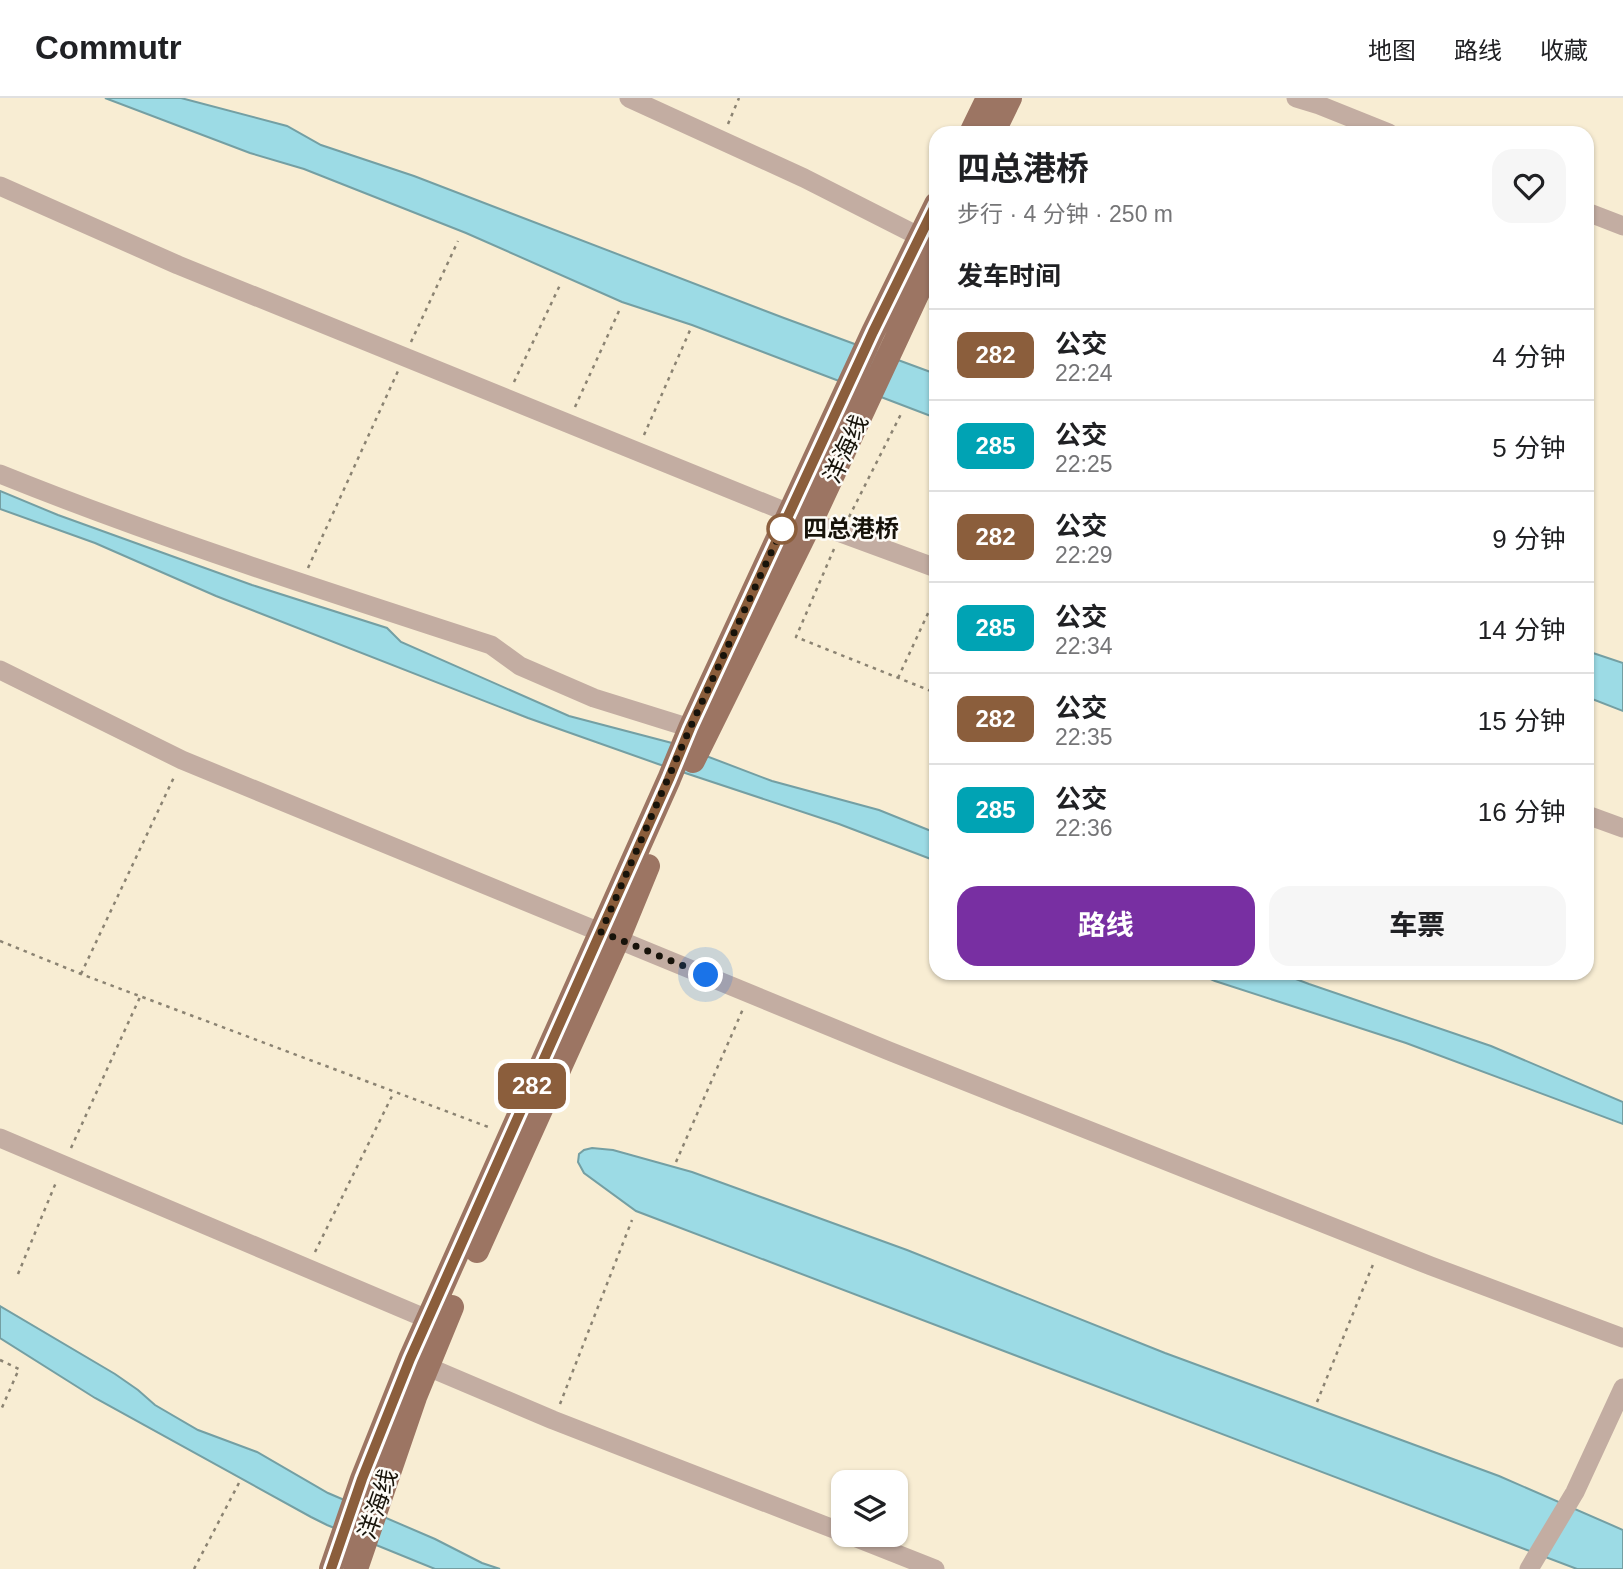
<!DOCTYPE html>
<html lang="zh">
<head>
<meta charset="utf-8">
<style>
	:root { --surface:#fff; --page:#f6f6f6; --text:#202124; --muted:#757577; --line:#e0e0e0; --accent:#782fa2 }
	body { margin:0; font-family:Arial,"Noto Sans SC",sans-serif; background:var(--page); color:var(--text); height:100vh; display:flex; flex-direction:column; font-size:26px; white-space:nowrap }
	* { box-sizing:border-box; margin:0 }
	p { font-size:23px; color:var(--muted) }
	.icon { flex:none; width:38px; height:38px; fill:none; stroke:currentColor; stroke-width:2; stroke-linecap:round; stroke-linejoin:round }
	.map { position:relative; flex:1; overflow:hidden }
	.details { position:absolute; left:929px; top:28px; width:665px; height:854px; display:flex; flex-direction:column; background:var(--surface); border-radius:21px; box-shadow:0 2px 5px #0004 }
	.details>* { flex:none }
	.badge { padding:0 14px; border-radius:10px; font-size:24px; line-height:46px }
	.fabs { position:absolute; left:831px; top:1372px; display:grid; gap:14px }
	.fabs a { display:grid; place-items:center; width:77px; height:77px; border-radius:14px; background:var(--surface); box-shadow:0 2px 5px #0004; font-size:35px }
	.you { position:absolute; width:35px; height:35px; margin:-18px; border:5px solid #fff; border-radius:50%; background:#1a73e8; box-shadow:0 0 0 10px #1a73e833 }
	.map>.badge { position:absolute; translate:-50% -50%; box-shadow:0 0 0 4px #fff }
	h2 { padding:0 28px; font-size:26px; line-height:63px }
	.round { display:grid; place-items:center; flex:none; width:74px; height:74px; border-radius:21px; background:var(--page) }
	.overview { display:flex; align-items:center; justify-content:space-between; height:119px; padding:0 28px }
	h1 { font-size:33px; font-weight:700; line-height:52px }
	.cta { display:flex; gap:14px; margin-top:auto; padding:14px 28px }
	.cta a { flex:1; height:80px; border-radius:21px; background:var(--accent); color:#fff; font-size:28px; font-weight:700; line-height:80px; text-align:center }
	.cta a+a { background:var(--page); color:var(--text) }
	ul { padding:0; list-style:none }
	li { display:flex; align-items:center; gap:21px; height:91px; padding:0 28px; border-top:2px solid var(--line) }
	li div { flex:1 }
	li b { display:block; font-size:26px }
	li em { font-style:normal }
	li .badge { min-width:77px; font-weight:700; text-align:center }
	header { display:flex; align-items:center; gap:42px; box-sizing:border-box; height:98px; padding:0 35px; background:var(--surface); border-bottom:2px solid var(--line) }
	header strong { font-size:33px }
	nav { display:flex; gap:38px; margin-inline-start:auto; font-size:24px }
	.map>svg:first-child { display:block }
	.water { fill:#9cdbe5; stroke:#749fa3; stroke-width:2 }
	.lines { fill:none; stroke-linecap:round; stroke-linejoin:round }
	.path { stroke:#8b8372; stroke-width:2.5; stroke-dasharray:3.5 5; stroke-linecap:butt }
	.minor { stroke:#c3ada2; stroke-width:19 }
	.major { stroke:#9c7563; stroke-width:24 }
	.line-casing { stroke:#fff; stroke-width:16 }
	.line { stroke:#8b5e3c; stroke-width:10 }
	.walk { stroke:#17130a; stroke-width:7; stroke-dasharray:0 12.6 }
	.stop-dot { fill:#fff; stroke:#8b5e3c; stroke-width:3.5 }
	.labels { text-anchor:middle; stroke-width:5; stroke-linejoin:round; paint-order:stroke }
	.street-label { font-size:24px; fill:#17130a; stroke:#fdfbf6 }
	.stop-label { font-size:24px; font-weight:bold; fill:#17130a; stroke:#fdfbf6; text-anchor:start }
</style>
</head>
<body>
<header>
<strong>Commutr</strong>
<nav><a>地图</a><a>路线</a><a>收藏</a></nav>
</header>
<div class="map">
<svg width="1623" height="1471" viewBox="0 0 1623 1471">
	<rect width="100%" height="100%" fill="#f8edd3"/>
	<!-- water -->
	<path class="water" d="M105 0H181L287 28 321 47 414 78 784 220 936 276V320L692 227 622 204 466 135 304 71 250 55Z
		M0 393 58 417 252 487 387 530 401 544 569 618 672 645 772 683 879 712 936 735V763L839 726 658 666 528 620 216 498 95 445 0 411Z
		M1587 553 1623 565V613L1587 599Z
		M1197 875H1280L1309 886 1491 948 1623 1004V1026L1406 945 1215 883Z
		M592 1050 613 1052 692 1074 907 1152 1165 1255 1499 1378 1623 1432V1471H1577L636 1113 584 1075 578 1064 579 1056 584 1052Z
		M0 1208 115 1276 138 1292 155 1307 198 1332 257 1354 328 1395 435 1441 482 1465 500 1471H435L327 1427 311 1419 95 1300 0 1240Z"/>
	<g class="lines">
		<!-- path -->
		<path class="path" d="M728 26 739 0
			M411 244 458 143
			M514 284 560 187
			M575 309 619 213
			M644 337 691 230
			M849 419 901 316
			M834 451 796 539 936 595
			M308 470 398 273
			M898 580 936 498
			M0 843 81 876 491 1030
			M81 876 175 677
			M71 1050 140 899
			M676 1064 743 911
			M315 1154 394 994
			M18 1176 57 1082
			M0 1262 19 1271 0 1314
			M1317 1304 1374 1164
			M560 1306 632 1122
			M194 1471 240 1383"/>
		<!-- minor -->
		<path class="minor" d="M629 0 804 80 936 147
			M1296 0 1319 7 1389 35
			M0 88 178 167 811 424 936 470
			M1587 114 1623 128
			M0 376C161 441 326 493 491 547L520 568 594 600 703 634
			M0 572 182 662 889 953 1431 1168 1623 1240
			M1587 717 1623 730
			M0 1040 439 1226
			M414 1263 553 1322 844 1435
			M849 1437 935 1471
			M1529 1471 1575 1394 1623 1290"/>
		<!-- major -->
		<path class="major" d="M971 35 988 0
			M993 35 1010 0
			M693 663 811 424 936 156
			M477 1153 618 841 648 768
			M331 1471 362 1381 410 1261 669 681 690 630 873 234 936 106
			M356 1471 415 1299 452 1209"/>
	</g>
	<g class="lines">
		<defs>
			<path id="line" d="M331 1471 362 1381 410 1261 669 681 690 630 873 234 936 106"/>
		</defs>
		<!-- line casing -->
		<use href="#line" class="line-casing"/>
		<!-- line -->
		<use href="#line" class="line"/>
		<!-- walk -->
		<path class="walk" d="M706 877 601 834 690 630 782 431"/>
	</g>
	<!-- markers -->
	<circle class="stop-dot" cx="782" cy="431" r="14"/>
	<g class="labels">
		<!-- street labels -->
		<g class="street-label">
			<text transform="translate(846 351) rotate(-65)" y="8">洋海线</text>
			<text transform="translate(378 1406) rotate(-71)" y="8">洋海线</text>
		</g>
		<!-- stop labels -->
		<g class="stop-label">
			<text x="803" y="439">四总港桥</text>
		</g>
	</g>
</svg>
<div class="fabs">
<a><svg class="icon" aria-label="layers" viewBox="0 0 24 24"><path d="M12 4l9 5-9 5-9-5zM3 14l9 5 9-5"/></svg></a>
</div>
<div class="you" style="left:706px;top:877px"></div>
<b class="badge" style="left:532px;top:988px;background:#8b5e3c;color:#fff">282</b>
<section class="details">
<div class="overview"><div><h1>四总港桥</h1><p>步行 · 4 分钟 · 250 m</p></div><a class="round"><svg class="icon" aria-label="heart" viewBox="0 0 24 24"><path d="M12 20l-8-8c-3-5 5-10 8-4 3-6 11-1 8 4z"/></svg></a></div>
<h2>发车时间</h2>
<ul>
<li><span class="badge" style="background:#8b5e3c;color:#fff">282</span><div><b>公交</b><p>22:24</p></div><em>4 分钟</em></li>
<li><span class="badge" style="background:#00a3b4;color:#fff">285</span><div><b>公交</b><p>22:25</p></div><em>5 分钟</em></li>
<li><span class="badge" style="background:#8b5e3c;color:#fff">282</span><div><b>公交</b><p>22:29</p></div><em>9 分钟</em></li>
<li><span class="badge" style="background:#00a3b4;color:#fff">285</span><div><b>公交</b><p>22:34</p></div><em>14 分钟</em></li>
<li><span class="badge" style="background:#8b5e3c;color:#fff">282</span><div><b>公交</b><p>22:35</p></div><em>15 分钟</em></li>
<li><span class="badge" style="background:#00a3b4;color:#fff">285</span><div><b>公交</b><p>22:36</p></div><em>16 分钟</em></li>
</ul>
<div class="cta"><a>路线</a><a>车票</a></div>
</section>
</div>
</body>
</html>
